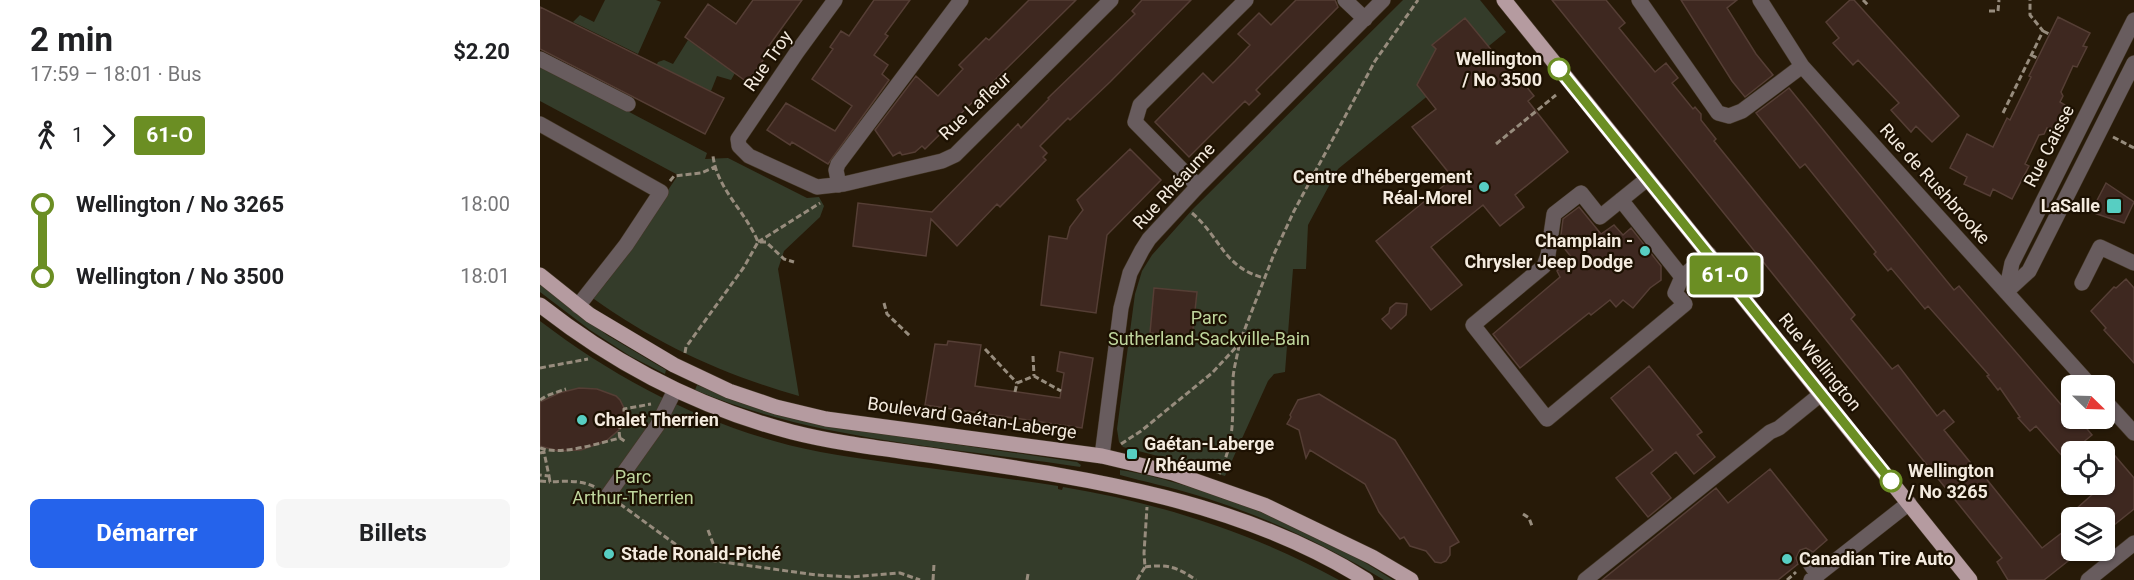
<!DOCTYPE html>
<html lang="fr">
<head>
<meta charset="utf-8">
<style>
	:root { --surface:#fff; --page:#f6f6f6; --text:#202124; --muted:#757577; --accent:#2563eb }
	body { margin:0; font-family:Roboto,sans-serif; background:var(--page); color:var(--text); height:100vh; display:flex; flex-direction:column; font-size:22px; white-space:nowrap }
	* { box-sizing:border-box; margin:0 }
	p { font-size:20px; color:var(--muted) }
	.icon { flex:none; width:33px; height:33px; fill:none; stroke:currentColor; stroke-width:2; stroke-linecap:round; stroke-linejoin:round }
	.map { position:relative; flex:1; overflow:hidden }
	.side { display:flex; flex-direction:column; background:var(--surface); width:540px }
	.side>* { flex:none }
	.badge { padding:0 12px; border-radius:4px; font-size:21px; line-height:39px }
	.needle { width:39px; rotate:113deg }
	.buttons { position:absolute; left:1521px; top:375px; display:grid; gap:12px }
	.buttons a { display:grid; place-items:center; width:54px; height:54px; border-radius:9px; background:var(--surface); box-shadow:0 2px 4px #0004; font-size:30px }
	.map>.badge { position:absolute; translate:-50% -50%; box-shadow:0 0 0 3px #fff }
	.legs { display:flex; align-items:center; gap:9px; height:66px; padding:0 30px; font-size:20px }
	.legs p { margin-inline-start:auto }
	.overview { display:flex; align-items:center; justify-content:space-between; height:102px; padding:0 30px }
	h1 { font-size:33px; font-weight:700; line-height:45px }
	.action { display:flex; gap:12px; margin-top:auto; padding:12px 30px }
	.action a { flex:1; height:69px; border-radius:9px; background:var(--accent); color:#fff; font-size:24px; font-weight:700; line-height:69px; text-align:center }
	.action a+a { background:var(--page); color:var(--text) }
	ul { padding:0 30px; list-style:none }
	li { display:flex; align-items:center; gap:21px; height:72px; font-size:22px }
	li i { display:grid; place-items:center; width:9px; height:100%; margin:0 8px; background:currentColor }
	li i::after { content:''; width:15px; height:15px; margin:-8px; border:4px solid; border-radius:50%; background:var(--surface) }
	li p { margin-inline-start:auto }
	li:first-child i { background:linear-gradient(#0000 50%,currentColor 0) }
	li:last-child i { background:linear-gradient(currentColor 50%,#0000 0) }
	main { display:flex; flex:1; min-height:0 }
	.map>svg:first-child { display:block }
	.green { fill:#343c2a }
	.building { fill:#3e2820; stroke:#553e35; stroke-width:1.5 }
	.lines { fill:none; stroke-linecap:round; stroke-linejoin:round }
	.minor-casing { stroke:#443726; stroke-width:16 }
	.major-casing { stroke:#443726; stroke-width:16 }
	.path { stroke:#978c7d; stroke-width:3; stroke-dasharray:6 3; stroke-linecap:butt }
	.minor { stroke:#685c5e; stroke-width:15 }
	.major { stroke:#b59ba0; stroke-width:15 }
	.line-1-casing { stroke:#fff; stroke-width:14 }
	.line-1 { stroke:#6b8e23; stroke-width:9 }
	.stop-1-dot { fill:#fff; stroke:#6b8e23; stroke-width:3 }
	.poi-dot { fill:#57cec2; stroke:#1d1102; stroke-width:2 }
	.labels { text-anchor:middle; stroke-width:4.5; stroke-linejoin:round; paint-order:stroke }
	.stop-label { font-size:18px; font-weight:bold; fill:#f4ebdf; stroke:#1d1102; text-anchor:end }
	.street-label { font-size:18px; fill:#f4ebdf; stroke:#1d1102 }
	.poi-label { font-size:18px; font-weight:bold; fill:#f4ebdf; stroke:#1d1102; text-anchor:start }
	.park-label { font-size:18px; fill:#bfd69d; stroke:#1d1102 }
</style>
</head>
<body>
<main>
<section class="side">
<div class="overview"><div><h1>2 min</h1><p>17:59 – 18:01 · Bus</p></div><b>$2.20</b></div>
<div class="legs"><svg class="icon" aria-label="walk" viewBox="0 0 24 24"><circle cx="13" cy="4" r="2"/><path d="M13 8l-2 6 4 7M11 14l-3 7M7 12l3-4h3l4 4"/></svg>1<svg class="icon" aria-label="forward" viewBox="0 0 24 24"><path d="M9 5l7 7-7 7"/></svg><b class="badge" style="background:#6b8e23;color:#fff">61-O</b></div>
<ul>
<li><i style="color:#6b8e23"></i><b>Wellington / No 3265</b><p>18:00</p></li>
<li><i style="color:#6b8e23"></i><b>Wellington / No 3500</b><p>18:01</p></li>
</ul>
<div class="action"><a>Démarrer</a><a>Billets</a></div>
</section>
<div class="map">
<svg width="1594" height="580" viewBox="0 0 1594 580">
	<rect width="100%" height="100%" fill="#271a08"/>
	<!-- green -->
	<path class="green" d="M65 0H116L121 2 98 54 33 22 40 15 54 22Z
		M863 0H940L966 32 798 169 768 225 766 269H753L745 372 734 374 728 381 685 476 637 461 583 447 579 442 577 429 595 294 602 271 612 255 653 209Z
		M148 40 195 73 191 80 177 76 171 91 116 66 118 62 124 60 133 64Z
		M0 65 167 153 165 159 188 158 267 198 279 197 284 206 280 217 244 251 238 269 259 396C184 375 117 344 54 299L52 297 67 282 138 175 0 101Z
		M0 284 67 335 126 370 125 374 90 356 50 330 0 292Z
		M0 321C71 375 147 416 234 441 275 453 317 458 359 464 412 471 465 478 518 486V489L522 490 523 487C620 503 713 533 799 580H0Z
		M157 385 200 401 345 434 537 462 541 465 540 467C411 447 277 441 155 390Z
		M580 470C602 473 626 480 647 486 720 508 790 539 853 580H844C784 544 722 515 656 495 631 487 605 482 580 475Z"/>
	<!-- building -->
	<path class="building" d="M213 0H262L228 47 231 49 207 82 145 37 168 4 196 24Z
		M334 0H370L345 34 348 36 334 55 348 65 342 74 349 80 288 164 252 142 250 145 227 130 246 103 295 131 312 106 272 79 293 49 290 47 301 31 309 36Z
		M489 0H536L385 149 382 146 375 152 362 155 360 152 353 156 335 130 376 76 398 96 423 69 419 65 446 38 449 40Z
		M602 0H651L570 82 530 120 528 118 500 146 507 153 503 157 506 160 460 207 457 204 417 246 391 219 386 256 313 246 318 203 392 212 478 124 481 128 509 99 508 98 595 14 592 11Z
		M756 0H795L798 7 716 90 720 94 709 105 705 101 649 157 615 122 663 73 673 83 695 61 710 45 698 34 719 13 731 25Z
		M1012 0H1066L1085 23 1079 28 1115 72 1126 63 1138 78 1132 83 1153 109 1155 107 1161 114V120L1176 139 1174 141 1315 315 1311 319 1352 369 1358 365 1397 416 1404 410 1414 422 1404 430 1434 467 1436 466 1502 548 1532 525V558L1504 580H1468L1457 562 1462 558Z
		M1141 0H1197L1187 8 1216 54 1233 75 1205 97 1192 81Z
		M1310 0H1314L1419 116 1392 142 1376 126 1371 132 1351 110 1359 103 1318 60 1313 65 1293 43 1299 38 1286 22Z
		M0 7 184 98 165 134 0 49Z
		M1518 17 1550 33 1543 46 1547 47 1537 67 1533 66 1521 92 1523 96 1520 102 1525 105 1513 131 1507 128 1504 134 1499 135 1485 164 1489 166 1472 199 1453 189 1450 196 1424 184 1427 177 1410 168 1427 134 1453 147 1467 118 1470 120 1491 77 1489 76Z
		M925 18 958 58 961 55 994 96 988 101 1028 152 975 195 984 207 960 226 943 205 891 247 922 285 891 310 836 241 913 178 872 127 896 109 877 85 896 49 892 45Z
		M1249 88 1414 290 1419 286 1524 408 1527 406 1532 411V418H1538L1552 435 1524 458 1496 426 1490 431 1478 418 1480 417 1460 388 1458 390 1447 376 1449 375 1388 306 1385 309 1351 268 1348 271 1334 254 1336 252 1265 164 1260 168 1216 113Z
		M590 149 621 180 567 235 556 313 501 305 509 236 527 239 530 227 543 210 537 200Z
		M1566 183 1594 202 1584 223 1551 212Z
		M1039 207 1061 234 1074 225 1083 235 1091 228 1121 266V280L1110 288 1093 308 1083 300 1076 307 1070 300 1051 315 1049 313 980 368 953 334 1020 277 1017 271 1032 258 1020 243 1023 219Z
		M1586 279 1594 288V363L1564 330 1566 328 1551 311 1574 287 1576 288Z
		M614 288 657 292 652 338 610 333Z
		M856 303 867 304 866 315 851 329 842 319 849 313 850 308Z
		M408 341 441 345 435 386 520 398 524 373 517 371 520 352 553 358 542 428 385 405 395 344 407 345Z
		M1109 366 1162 432 1157 435 1175 457 1154 474 1136 452 1111 473 1131 498 1108 517 1076 478 1113 450 1071 398Z
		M39 388 57 389 76 396 80 400 85 410V417L81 428 66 441 41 450 18 451 0 446V402L19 393Z
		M779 394 855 440 919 542 910 547V555L906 561 901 563 895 562 886 551 870 546 864 537 860 539 839 512 825 484 770 450 766 458 759 430 747 424 751 417 750 415 758 400Z
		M1564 443 1594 478V509L1564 533V518H1526L1564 484Z
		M1230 469 1287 540 1273 552 1266 548 1260 550 1256 558 1258 564 1238 580H1062L1176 488 1188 503Z"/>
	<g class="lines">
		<defs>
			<path id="minor" d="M295 0 257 52 198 139 199 146 209 156 277 187 304 184 402 161 415 155 571 0
				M805 0 825 19
				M1099 0 1178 113 1189 116 1202 111 1262 66
				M1220 0 1262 66 1551 386
				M0 59 88 104
				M0 124 121 192 86 245 38 306
				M1107 179 1060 217 1041 193 1014 214 1008 255 1004 266 933 325 1007 419 1145 304 1135 293 1142 277 1169 254
				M299 185 296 170 298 164 421 0
				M658 186 595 122 600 105 706 0
				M1081 200 1142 277
				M1542 283 1560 247 1594 263
				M1466 292 1472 263 1594 20
				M1466 292 1489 271 1594 63
				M1564 400 1594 433
				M562 456 581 308 590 273 602 250 609 239 658 186 843 0
				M68 495 117 426 135 390
				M1266 558 1278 575
				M1045 580 1230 432 1239 428 1281 394
				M1271 580 1369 503
				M1548 580 1594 543"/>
			<path id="major" d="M964 0 1430 580
				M0 275 50 315 134 365 189 391 236 407 286 419 562 456 633 473 724 505 832 557 871 580
				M0 305C75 364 159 408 252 432 303 445 357 450 409 458 552 479 701 501 826 580"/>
		</defs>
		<!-- minor casing -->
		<use href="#minor" class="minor-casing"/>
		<!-- major casing -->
		<use href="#major" class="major-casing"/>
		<!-- path -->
		<path class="path" d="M1323 0 1328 5
			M1449 11H1458L1459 0
			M1503 31 1509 34
			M1491 55 1497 58
			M1463 113 1503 31 1490 15V0
			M1573 137 1594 148
			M956 144 1016 95
			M130 181 134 176 161 173 175 167
			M652 213C682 239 683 267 724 278
			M218 242 280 203
			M220 242H226L244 259 254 262
			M344 303 347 314 370 336
			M445 349 477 383
			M145 353 146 347 204 267 218 242C206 212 177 189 173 156
			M493 356 494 376
			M0 368 48 359
			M475 392 477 383 494 376 521 391
			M0 400 6 396 26 389
			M80 438C77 428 84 419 84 409L111 404
			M581 444 601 431 672 373 699 344 734 254 754 211 835 61 878 0
			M0 448C21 456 59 443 80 438L86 442
			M0 453 4 452 9 476 0 475
			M679 474C696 438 692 416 693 378 694 367 697 357 699 346
			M9 476 10 482C25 481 41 480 55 487
			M0 481 10 482
			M80 504 142 549 161 559 276 575 312 577 360 573 380 580
			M983 514 989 518 992 526
			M168 530 180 562
			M605 567C628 564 637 567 656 580
			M393 580 394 564
			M487 580 488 574
			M597 580 605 567 604 553 607 507
			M1247 580 1256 572"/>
		<!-- minor -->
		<use href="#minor" class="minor"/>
		<!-- major -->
		<use href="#major" class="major"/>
	</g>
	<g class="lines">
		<defs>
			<path id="line-1" d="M1019 69 1351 481"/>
		</defs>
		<!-- line-1 casing -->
		<use href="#line-1" class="line-1-casing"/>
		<!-- line-1 -->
		<use href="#line-1" class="line-1"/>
	</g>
	<!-- markers -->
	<g class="stop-1-dot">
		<circle cx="1019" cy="69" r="10"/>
		<circle cx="1351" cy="481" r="10"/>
	</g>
	<g class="poi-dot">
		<circle cx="944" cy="187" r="6"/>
		<rect x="1566" y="198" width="16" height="16" rx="3"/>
		<circle cx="1105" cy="251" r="6"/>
		<circle cx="42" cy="420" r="6"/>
		<rect x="586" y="448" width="12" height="12" rx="3"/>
		<circle cx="69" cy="554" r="6"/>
		<circle cx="1247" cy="559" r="6"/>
	</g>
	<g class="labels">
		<!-- stop labels -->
		<g class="stop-label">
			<text x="1002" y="65">Wellington<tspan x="1002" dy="21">/ No 3500</tspan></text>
			<text x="1368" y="477" text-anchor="start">Wellington<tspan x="1368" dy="21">/ No 3265</tspan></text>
		</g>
		<!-- street labels -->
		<g class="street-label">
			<text transform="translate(228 61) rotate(-55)" y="6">Rue Troy</text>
			<text transform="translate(435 106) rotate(-43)" y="6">Rue Lafleur</text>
			<text transform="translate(1509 146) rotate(-63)" y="6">Rue Caisse</text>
			<text transform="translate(1395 184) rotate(48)" y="6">Rue de Rushbrooke</text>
			<text transform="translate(634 186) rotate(-47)" y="6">Rue Rhéaume</text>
			<text transform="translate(1280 362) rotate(51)" y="6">Rue Wellington</text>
			<text transform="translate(432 418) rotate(8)" y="6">Boulevard Gaétan-Laberge</text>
		</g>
		<!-- poi labels -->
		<g class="poi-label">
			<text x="932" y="183" text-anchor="end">Centre d'hébergement<tspan x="932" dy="21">Réal-Morel</tspan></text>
			<text x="1560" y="212" text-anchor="end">LaSalle</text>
			<text x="1093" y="247" text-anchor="end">Champlain -<tspan x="1093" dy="21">Chrysler Jeep Dodge</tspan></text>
			<text x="54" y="426">Chalet Therrien</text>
			<text x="604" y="450">Gaétan-Laberge<tspan x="604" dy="21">/ Rhéaume</tspan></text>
			<text x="81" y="560">Stade Ronald-Piché</text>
			<text x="1259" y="565">Canadian Tire Auto</text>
		</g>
		<!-- park labels -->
		<g class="park-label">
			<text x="669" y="324">Parc<tspan x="669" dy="21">Sutherland-Sackville-Bain</tspan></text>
			<text x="93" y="483">Parc<tspan x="93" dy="21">Arthur-Therrien</tspan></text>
		</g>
	</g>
</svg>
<div class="buttons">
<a><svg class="needle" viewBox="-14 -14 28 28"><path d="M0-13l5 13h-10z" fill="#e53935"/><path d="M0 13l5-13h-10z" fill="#757577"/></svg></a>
<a><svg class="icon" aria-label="locate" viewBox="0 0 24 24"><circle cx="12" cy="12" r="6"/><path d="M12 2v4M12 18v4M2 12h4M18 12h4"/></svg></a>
<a><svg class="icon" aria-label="layers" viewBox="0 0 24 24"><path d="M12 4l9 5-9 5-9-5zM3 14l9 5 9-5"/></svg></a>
</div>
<b class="badge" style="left:1185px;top:275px;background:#6b8e23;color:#fff">61-O</b>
</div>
</main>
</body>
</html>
